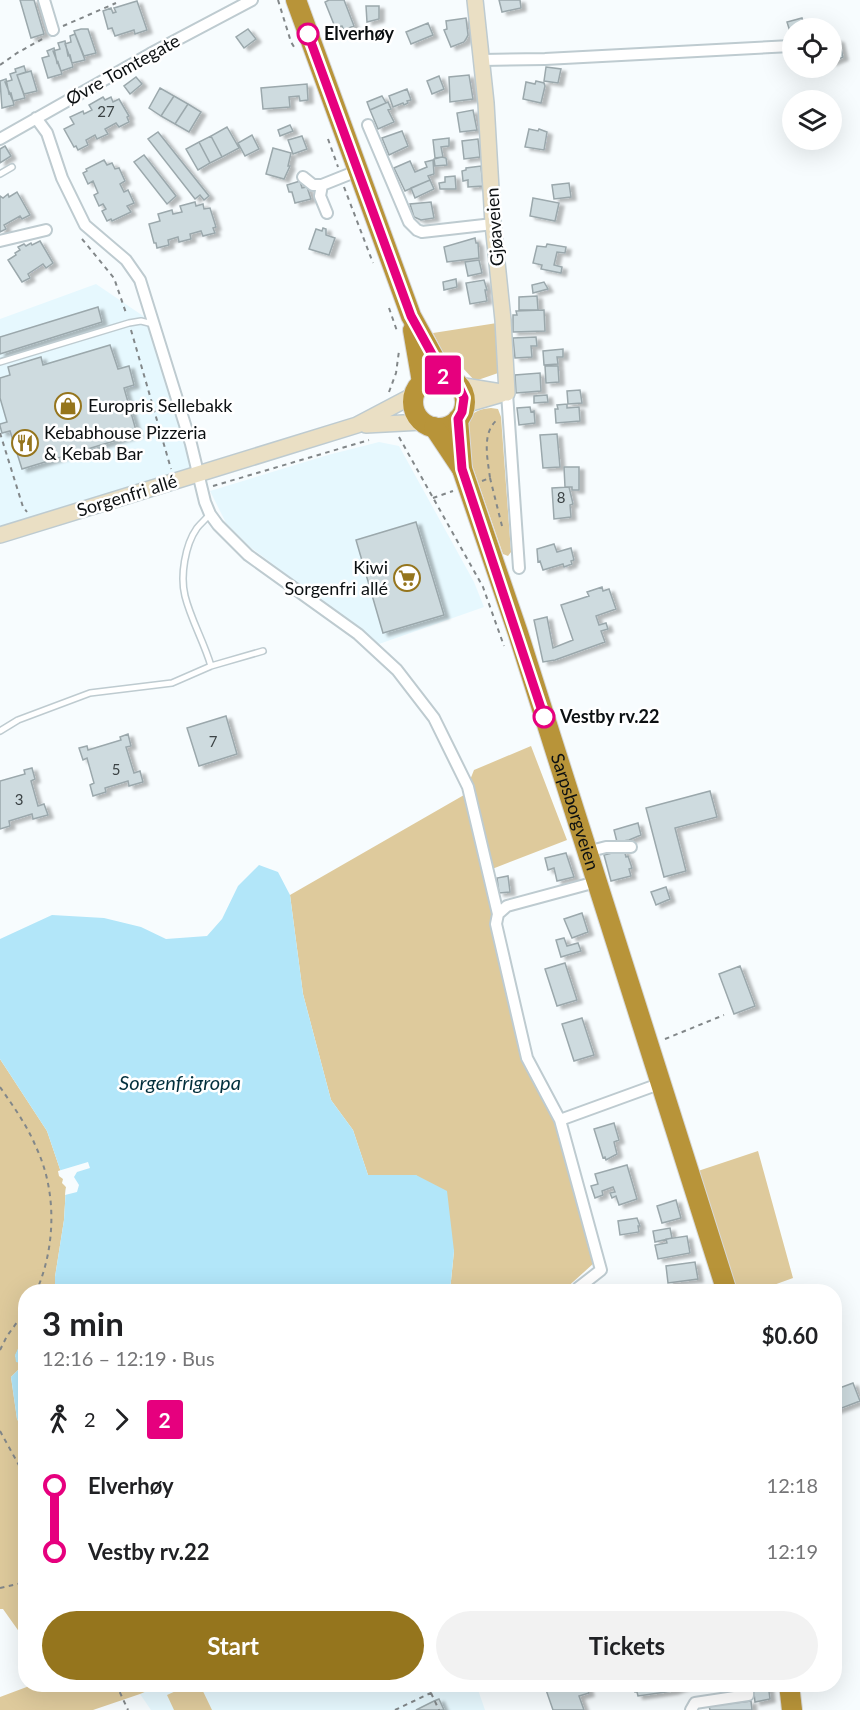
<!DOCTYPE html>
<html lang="en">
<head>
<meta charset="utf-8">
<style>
	:root { --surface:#fff; --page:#f2f2f2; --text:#202124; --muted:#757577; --accent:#95751d }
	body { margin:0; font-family:Lato,sans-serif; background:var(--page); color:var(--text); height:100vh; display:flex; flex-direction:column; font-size:22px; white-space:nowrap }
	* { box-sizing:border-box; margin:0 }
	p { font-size:20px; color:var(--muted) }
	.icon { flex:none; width:33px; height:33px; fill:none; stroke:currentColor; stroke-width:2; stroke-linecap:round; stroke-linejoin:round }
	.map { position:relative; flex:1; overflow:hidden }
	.details { position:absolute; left:18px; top:1284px; width:824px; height:408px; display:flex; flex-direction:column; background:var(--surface); border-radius:24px; box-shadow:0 6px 24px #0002 }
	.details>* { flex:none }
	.badge { padding:0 12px; border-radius:4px; font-size:21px; line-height:39px }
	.buttons { position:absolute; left:782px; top:18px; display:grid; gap:12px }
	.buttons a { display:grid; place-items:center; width:60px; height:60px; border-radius:50%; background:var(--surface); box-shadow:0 6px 24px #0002; font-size:30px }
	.map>.badge { position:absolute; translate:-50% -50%; box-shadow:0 0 0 3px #fff }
	.legs { display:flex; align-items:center; gap:9px; height:66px; padding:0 24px; font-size:20px }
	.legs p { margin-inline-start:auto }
	.head { display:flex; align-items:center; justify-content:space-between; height:102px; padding:0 24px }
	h1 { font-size:33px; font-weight:700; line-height:45px }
	.button { display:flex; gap:12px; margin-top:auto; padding:12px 24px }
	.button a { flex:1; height:69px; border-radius:36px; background:var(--accent); color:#fff; font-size:24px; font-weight:700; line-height:69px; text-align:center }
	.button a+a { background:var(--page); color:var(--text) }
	ul { padding:0 24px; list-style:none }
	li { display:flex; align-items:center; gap:21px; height:66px; font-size:22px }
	li i { display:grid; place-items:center; width:9px; height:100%; margin:0 8px; background:currentColor }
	li i::after { content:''; width:15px; height:15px; margin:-8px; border:4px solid; border-radius:50%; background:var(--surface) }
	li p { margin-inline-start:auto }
	li:first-child i { background:linear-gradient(#0000 50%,currentColor 0) }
	li:last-child i { background:linear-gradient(currentColor 50%,#0000 0) }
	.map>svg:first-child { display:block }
	.built { fill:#e6f8fe }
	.green { fill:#deca9c }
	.water { fill:#b2e6f9 }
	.pier { fill:#f7fcfe }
	.building { fill:#cedbdf; stroke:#9ba8ac; stroke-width:1.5; filter:url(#shadow) }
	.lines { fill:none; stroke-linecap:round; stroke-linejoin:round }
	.lane-casing { stroke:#becbd0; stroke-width:8 }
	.street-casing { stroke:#becbd0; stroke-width:14 }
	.secondary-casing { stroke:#becbd0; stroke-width:18 }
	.highway-casing { stroke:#d8d9d9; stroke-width:22 }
	.path { stroke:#828789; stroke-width:2; stroke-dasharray:4.5 4.5; stroke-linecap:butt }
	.lane { stroke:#fff; stroke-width:5 }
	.street { stroke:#fff; stroke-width:10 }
	.secondary { stroke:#eadfc4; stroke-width:15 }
	.highway { stroke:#b89439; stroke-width:20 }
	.line-1-casing { stroke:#fff; stroke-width:14 }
	.line-1 { stroke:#e6007e; stroke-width:9 }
	.stop-1-dot { fill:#fff; stroke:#e6007e; stroke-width:3 }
	.labels { text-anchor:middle; stroke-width:5; stroke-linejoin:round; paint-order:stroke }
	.number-label { font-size:15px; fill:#3c4345 }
	.stop-label { font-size:18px; font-weight:bold; fill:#0c1012; stroke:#fff; text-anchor:start }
	.street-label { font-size:18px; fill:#0c1012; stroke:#fff }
	.poi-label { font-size:18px; fill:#0c1012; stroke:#fff; text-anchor:start }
	.water-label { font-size:20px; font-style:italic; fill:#02303d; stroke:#fff }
</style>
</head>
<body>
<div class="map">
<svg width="860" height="1710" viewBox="0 0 860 1710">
	<defs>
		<filter id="shadow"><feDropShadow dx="5" dy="3" stdDeviation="1.5" flood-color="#0004"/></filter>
	</defs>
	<rect width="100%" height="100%" fill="#f7fcfe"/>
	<!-- built -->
	<path class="built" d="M96 284 155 324 198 474 0 535V319Z
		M379 442 399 446 474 582 484 607 379 644 250 547 226 523 210 491 328 455Z
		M161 1684H476L485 1710H151L140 1694Z"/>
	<!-- green -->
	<path class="green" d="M497 323 501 372 475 381 460 365 446 358 433 333Z
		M491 408 498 409 501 417 511 552 508 556 503 554 462 436C470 418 469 410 491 408Z
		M531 746 567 840 487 871 528 1063 560 1118 594 1263 563 1291H450L454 1251 416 1175H368L353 1130 331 1100 303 994 290 895 464 795 474 770Z
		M0 1059 47 1131 66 1187 64 1220 55 1277V1291L26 1292 25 1334 15 1356 22 1366 11 1377 17 1419 25 1434V1640L3 1609H0Z
		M758 1151 793 1278 757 1291H727L689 1174Z
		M32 1685V1684L161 1685 140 1694 93 1710H0V1697Z
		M189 1685H200L212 1710H174L167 1695Z"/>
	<!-- water -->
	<path class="water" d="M259 865 278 872 290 895 303 994 331 1100 353 1130 368 1175H416L447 1191 454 1251 450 1291H55V1277L64 1220 66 1187 47 1131 0 1059V939L52 915 104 918 141 927 166 939 207 936 222 919 238 886Z
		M25 1334V1434L17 1419 11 1377 22 1366 21 1363 16 1362 15 1355Z"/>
	<!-- pier -->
	<path class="pier" d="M88 1162 90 1168 77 1172 74 1177 79 1185 77 1192 65 1195 66 1187 62 1183 63 1179 59 1176 58 1171Z"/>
	<!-- building -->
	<path class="building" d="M20 0H34L44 34 31 38Z
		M329 0H344L354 26 344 30 342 26 335 27 325 2Z
		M499 0H520L521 8 502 12Z
		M137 1 147 30 135 34 134 30 115 36 112 28 108 29 103 11 111 8 113 13 116 12 114 8Z
		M366 6H379V19L367 22Z
		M466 18 468 35 466 39 464 42 451 47 444 30 447 29 446 21Z
		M802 18 805 28H792V38L787 22Z
		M428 23 433 35 411 44 406 32Z
		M81 29H88L96 53 84 56 74 31Z
		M248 29 256 39 244 48 236 37Z
		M75 34 85 60 72 63 65 44 71 42 70 36Z
		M836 39 839 40 843 57 831 62V41Z
		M65 41 68 56 70 55 73 67 61 71 53 51 60 49 58 43Z
		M54 48 57 63 58 62 62 74 48 78 42 58 49 56 47 51Z
		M24 66 26 72 17 75 25 98 13 101 5 82 12 80 10 74 16 72 15 69Z
		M546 67 561 69 558 83 544 81Z
		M31 71 37 91 24 94 17 75Z
		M469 75 473 99 450 102 449 77Z
		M439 76 444 89 432 94 427 81Z
		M136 77 142 84 130 94 124 86Z
		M6 79 9 94 11 93 14 105 2 108 0 81Z
		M536 81 544 83 545 86 541 103 523 99 526 82 535 84Z
		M307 84 308 100 300 101 299 96 289 97 290 107 263 109 261 88Z
		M160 88 174 96 161 116 149 108Z
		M407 89 411 100 407 101 408 103 404 105 403 103 393 107 389 96Z
		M174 96 188 104 175 124 161 116Z
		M382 96 386 103 370 110 367 102Z
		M103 97 105 100 111 97 113 102 119 99 129 116 127 117 129 122 119 127 116 123 105 129 108 134 97 139 95 135 86 140 88 145 78 150 76 146 74 147 64 129 74 124 70 117 83 111 84 114 92 110 89 105Z
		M388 102 391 109 388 110 394 122 378 129 370 110Z
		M188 104 201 112 189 132 175 124Z
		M473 110 477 130 460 132 457 113Z
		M290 125 293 131 280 136 278 130Z
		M227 127 239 148 222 157 211 136Z
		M529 129 538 131 539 129 547 132 544 150 525 147Z
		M402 131 408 146 389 155 382 138Z
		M158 132 209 196 204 200 200 195 195 199 148 139Z
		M252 135 259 149 245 156 238 143Z
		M211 136 222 157 210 163 199 142Z
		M302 136 307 149 293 154 288 140Z
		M449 138V146L441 147 443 157 435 158 433 140Z
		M478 139 480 157 464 159 462 141Z
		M199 142 210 163 198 170 186 149Z
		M5 146 11 156 0 163V149Z
		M273 148 291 153 288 166H290L284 179 266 174Z
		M144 155 176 196 167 204 134 162Z
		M442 157 446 158 447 165 435 166 434 159Z
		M104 160 107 165 112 163 115 169 119 168 125 181 120 184 124 192 128 190 134 203 127 206 131 212 112 221 111 219 107 221 102 211 106 209 103 204 99 206 94 195 98 193 93 181 88 184 83 173 87 171 86 169Z
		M433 160 434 174 428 176 430 180 405 191 394 168 410 161 415 172 427 167 425 162Z
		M481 166 483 186 468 187V180L463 181 462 171 466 170V168Z
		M455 176 456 189H440L439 183 445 182V177Z
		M430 180 434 189 415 198 411 188Z
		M300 181 302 188 307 187 311 199 295 203 292 192H289L287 185Z
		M569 183 571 197 554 199 552 185Z
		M17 192 30 215 22 219 20 216 4 225 6 229 0 232V196L3 198 8 194 9 197Z
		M533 198 559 203 555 221 530 216Z
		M195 202 196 206 203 204 204 209 210 208 216 227 213 228 215 233 203 236 201 231 190 234 191 239 179 242 178 237 168 240 169 245 157 248 156 243H154L149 224 160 221 158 214 172 210 173 214 182 212 180 206Z
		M431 202 434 218 421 220 414 217 410 204Z
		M323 228 326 229V235L335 238 329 255 309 249 316 229 322 231Z
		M475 238 476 243H478L479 258 447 262 444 247Z
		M40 241 53 263 46 268 43 264 28 274 30 278 22 282 8 260 16 255 15 253 20 250 18 247 24 244 26 246 31 243 32 245Z
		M547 244 566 247 565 253 557 252 554 265 562 267 561 273 541 269 542 265 533 263 537 246 546 247Z
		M479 260 482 273 468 276 465 262Z
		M456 279 457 287 444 290 443 282Z
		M484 280 487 290H485L487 301 470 304 466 283Z
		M544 282 548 289 533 293 532 285Z
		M537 296 538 310H519V297Z
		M98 307 102 322 0 354V337Z
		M544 310 545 331 513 332V315H517L516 311Z
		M536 337 537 346H531L532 357 515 358 513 338Z
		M110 345 118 369 129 366 134 385 124 388 137 434 22 469 10 431 2 433 0 426V424L7 422 0 398V378L10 375 8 367 41 357 43 365Z
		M563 349V357H557L558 364 544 365 543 351Z
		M545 366H558L559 382 546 383Z
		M540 373 541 391 516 393 515 375Z
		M580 390 582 403 568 404 567 391Z
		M547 395 548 402 534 403V396Z
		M567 404V408L579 407 580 421 556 423 555 409H558L557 405Z
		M530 407 531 412 534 411 535 423 519 425 517 408Z
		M557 434 560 467 543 468 540 435Z
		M564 467H579V490H572V487H565Z
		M569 487 573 504 570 505 571 517 554 519 552 488Z
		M416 522 444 615 383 633 356 540Z
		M554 544 557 552 571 548 574 560 571 561 572 564 564 567 563 564 543 570 540 561 538 562 537 549Z
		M602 587 603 591 609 589 616 609 596 616 599 625 606 623 608 629 601 631 605 642 555 660 543 662 534 620 547 617 553 648 573 640 561 605 589 596 587 592Z
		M226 716 237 754 199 766 187 728Z
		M128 734 131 746 126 747 134 773 140 771 143 782 129 786 128 781 105 788 106 792 93 796 90 785 94 783 87 758 83 760 79 748 87 746 88 750 121 740 120 737Z
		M32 768 35 779 31 781 38 806 44 804 48 815 33 819 32 814 9 821 10 826 0 829V781L25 774 24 770Z
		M710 791 717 817 675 828 686 871 664 877 646 808Z
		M638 823 641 835 629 840 617 842 614 830Z
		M624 850 626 857 628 856 632 868 629 869 631 876 611 881 604 855Z
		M566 853 574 877 557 881 554 868 548 870 545 858Z
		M508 876 510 892 499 893 497 878Z
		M666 887 670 899 656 905 651 892Z
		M582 913 588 932 572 938 564 919Z
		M564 938 567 946 578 943 581 951 561 957 556 940Z
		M565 963 577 1000 557 1006 545 969Z
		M740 966 755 1006 734 1014 719 974Z
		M582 1018 594 1055 574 1061 562 1024Z
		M614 1123 619 1140 614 1142 617 1154 606 1160 605 1157 603 1158 594 1129Z
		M627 1165 637 1199 619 1205 616 1196 612 1198 610 1193 615 1192 613 1187 602 1191 603 1195 595 1198 591 1186 598 1184 595 1174Z
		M676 1200 681 1218 662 1223 657 1206Z
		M637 1218 640 1226H638L639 1232 620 1235 618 1221Z
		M670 1228 672 1238 655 1242 653 1231Z
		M687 1236 690 1253 658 1259 655 1245 667 1243 666 1239Z
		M695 1262 698 1279 668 1283 666 1266Z
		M853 1383 860 1401 834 1411V1390Z
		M544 1684H586L589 1693 579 1696 584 1710H553Z
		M636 1684H686V1686L673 1691 638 1696 637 1692H635Z
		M753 1684H768L770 1699 755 1702Z
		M439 1699 444 1710H416L434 1701Z
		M751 1701 752 1710H710L709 1706Z"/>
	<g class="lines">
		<defs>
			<path id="lane" d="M0 174 12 167
				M0 362 129 323 141 321 153 324
				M210 514C206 519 201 523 197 528 185 545 180 576 185 596 191 620 204 642 211 666
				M0 731 18 720 90 693 172 683 211 666 263 651"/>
			<path id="street" d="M44 0 53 30
				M482 60 545 59 791 46
				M36 118 47 133 62 178 85 225 126 260 140 280 191 444 205 502 210 514 218 525 248 555 358 634 397 670 434 718 468 787 498 914
				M368 125 409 222 417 230 422 232 493 224
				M0 139 150 54 252 0
				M303 177 313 185H322L357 171
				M322 185 320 196 327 213
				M0 241 46 230
				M507 393 519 568
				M587 852 606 847H631
				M560 1120 659 1084
				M578 1288 601 1270 560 1120 527 1058 496 924 498 914 507 906 596 882
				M691 1710 695 1703 748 1695V1684"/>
			<path id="secondary" d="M475 0 486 103 493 224 503 320 507 393
				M458 385 507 393
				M464 405 502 394
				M366 425 422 422
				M0 535 357 425 414 395"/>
			<g id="highway">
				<path d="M296 0 411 316 444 376"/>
				<path d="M413 330 422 382"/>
				<circle cx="439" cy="402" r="26"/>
				<path id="s1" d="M458 419 462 469 518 633 727 1292"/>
				<path d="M434 427 462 469"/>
				<path d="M789 1684 792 1710"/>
			</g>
		</defs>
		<!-- lane casing -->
		<use href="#lane" class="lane-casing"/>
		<!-- street casing -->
		<use href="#street" class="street-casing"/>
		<!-- secondary casing -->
		<use href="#secondary" class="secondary-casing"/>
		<!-- highway casing -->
		<use href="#highway" class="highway-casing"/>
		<!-- path -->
		<path class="path" d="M278 0 291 42 296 50
			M63 26 116 3
			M0 65 17 53 46 37
			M328 139 338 167
			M344 187 373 263
			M82 239 114 278 126 313
			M389 308 397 331
			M131 330 171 469
			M389 392 396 373 399 351
			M0 433 23 507 27 512
			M399 437 483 587 504 646
			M490 478 503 530
			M482 481 490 478C488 461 481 433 497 420
			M213 486 369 440
			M433 498 453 491
			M665 1039 724 1015
			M0 1087C13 1106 27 1125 36 1147 57 1191 56 1247 36 1292
			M0 1350 7 1336 26 1310
			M0 1431 26 1478
			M0 1588 26 1582
			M116 1684 128 1710
			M431 1693 439 1710
			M395 1710 437 1690 444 1684"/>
		<!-- lane -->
		<use href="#lane" class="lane"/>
		<!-- street -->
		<use href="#street" class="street"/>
		<!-- secondary -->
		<use href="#secondary" class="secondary"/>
		<!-- highway -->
		<use href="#highway" class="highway"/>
	</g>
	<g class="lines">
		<defs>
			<path id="line-1" d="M308 34 411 316 444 376 458 385 464 398 462 412 458 419 462 469 544 717"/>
		</defs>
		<!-- line-1 casing -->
		<use href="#line-1" class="line-1-casing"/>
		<!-- line-1 -->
		<use href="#line-1" class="line-1"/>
	</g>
	<!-- icons -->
	<defs>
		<symbol id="shop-ring" viewBox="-11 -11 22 22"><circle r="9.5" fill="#fff" stroke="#95751d" stroke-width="1.5"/><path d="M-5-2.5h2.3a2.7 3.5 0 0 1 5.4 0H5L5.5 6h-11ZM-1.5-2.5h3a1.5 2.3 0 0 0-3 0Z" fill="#95751d"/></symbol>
		<symbol id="restaurant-ring" viewBox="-11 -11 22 22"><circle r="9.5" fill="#fff" stroke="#95751d" stroke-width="1.5"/><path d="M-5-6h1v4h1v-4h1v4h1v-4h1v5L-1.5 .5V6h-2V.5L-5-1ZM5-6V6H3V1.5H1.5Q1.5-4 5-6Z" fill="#95751d"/></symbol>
		<symbol id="supermarket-ring" viewBox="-11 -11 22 22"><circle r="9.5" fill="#fff" stroke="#95751d" stroke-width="1.5"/><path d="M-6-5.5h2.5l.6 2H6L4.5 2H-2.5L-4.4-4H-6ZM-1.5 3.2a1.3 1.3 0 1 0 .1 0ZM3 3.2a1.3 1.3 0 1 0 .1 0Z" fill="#95751d"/></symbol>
	</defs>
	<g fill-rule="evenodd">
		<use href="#shop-ring" x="53" y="391" width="30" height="30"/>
		<use href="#restaurant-ring" x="10" y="428" width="30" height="30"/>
		<use href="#supermarket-ring" x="392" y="563" width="30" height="30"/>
	</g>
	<!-- markers -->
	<g class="stop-1-dot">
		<circle cx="308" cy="34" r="10"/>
		<circle cx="544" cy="717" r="10"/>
	</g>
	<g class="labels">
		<!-- number labels -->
		<g class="number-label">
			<text x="106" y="117">27</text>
			<text x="561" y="503">8</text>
			<text x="213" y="747">7</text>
			<text x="116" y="775">5</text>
			<text x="19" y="805">3</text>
		</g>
		<!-- stop labels -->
		<g class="stop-label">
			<text x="324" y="40">Elverhøy</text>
			<text x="560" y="723">Vestby rv.22</text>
		</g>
		<!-- street labels -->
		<g class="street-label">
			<text transform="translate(123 70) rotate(-29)" y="6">Øvre Tomtegate</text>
			<text transform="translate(495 227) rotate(-94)" y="6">Gjøaveien</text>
			<text transform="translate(127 496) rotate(-17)" y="6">Sorgenfri allé</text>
			<text dy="6" stroke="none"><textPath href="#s1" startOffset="411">Sarpsborgveien</textPath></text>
		</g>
		<!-- poi labels -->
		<g class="poi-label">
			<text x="88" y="412">Europris Sellebakk</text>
			<text x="44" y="439">Kebabhouse Pizzeria<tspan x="44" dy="21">&amp; Kebab Bar</tspan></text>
			<text x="388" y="574" text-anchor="end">Kiwi<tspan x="388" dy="21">Sorgenfri allé</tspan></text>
		</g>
		<!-- water labels -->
		<g class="water-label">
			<text x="180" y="1090">Sorgenfrigropa</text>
		</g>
	</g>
</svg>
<div class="buttons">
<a><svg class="icon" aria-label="locate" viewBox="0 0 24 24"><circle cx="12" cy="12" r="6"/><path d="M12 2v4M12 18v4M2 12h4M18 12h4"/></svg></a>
<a><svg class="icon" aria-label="layers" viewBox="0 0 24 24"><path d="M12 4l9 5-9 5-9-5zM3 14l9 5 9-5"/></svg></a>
</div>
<b class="badge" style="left:443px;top:375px;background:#e6007e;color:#fff">2</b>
<section class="details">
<div class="head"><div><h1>3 min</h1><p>12:16 – 12:19 · Bus</p></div><b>$0.60</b></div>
<div class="legs"><svg class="icon" aria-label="walk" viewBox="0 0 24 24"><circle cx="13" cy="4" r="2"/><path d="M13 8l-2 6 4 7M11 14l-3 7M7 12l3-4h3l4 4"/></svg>2<svg class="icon" aria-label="forward" viewBox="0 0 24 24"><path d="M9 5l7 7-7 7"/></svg><b class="badge" style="background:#e6007e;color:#fff">2</b></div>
<ul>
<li><i style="color:#e6007e"></i><b>Elverhøy</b><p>12:18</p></li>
<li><i style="color:#e6007e"></i><b>Vestby rv.22</b><p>12:19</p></li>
</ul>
<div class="button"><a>Start</a><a>Tickets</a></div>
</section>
</div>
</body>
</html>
